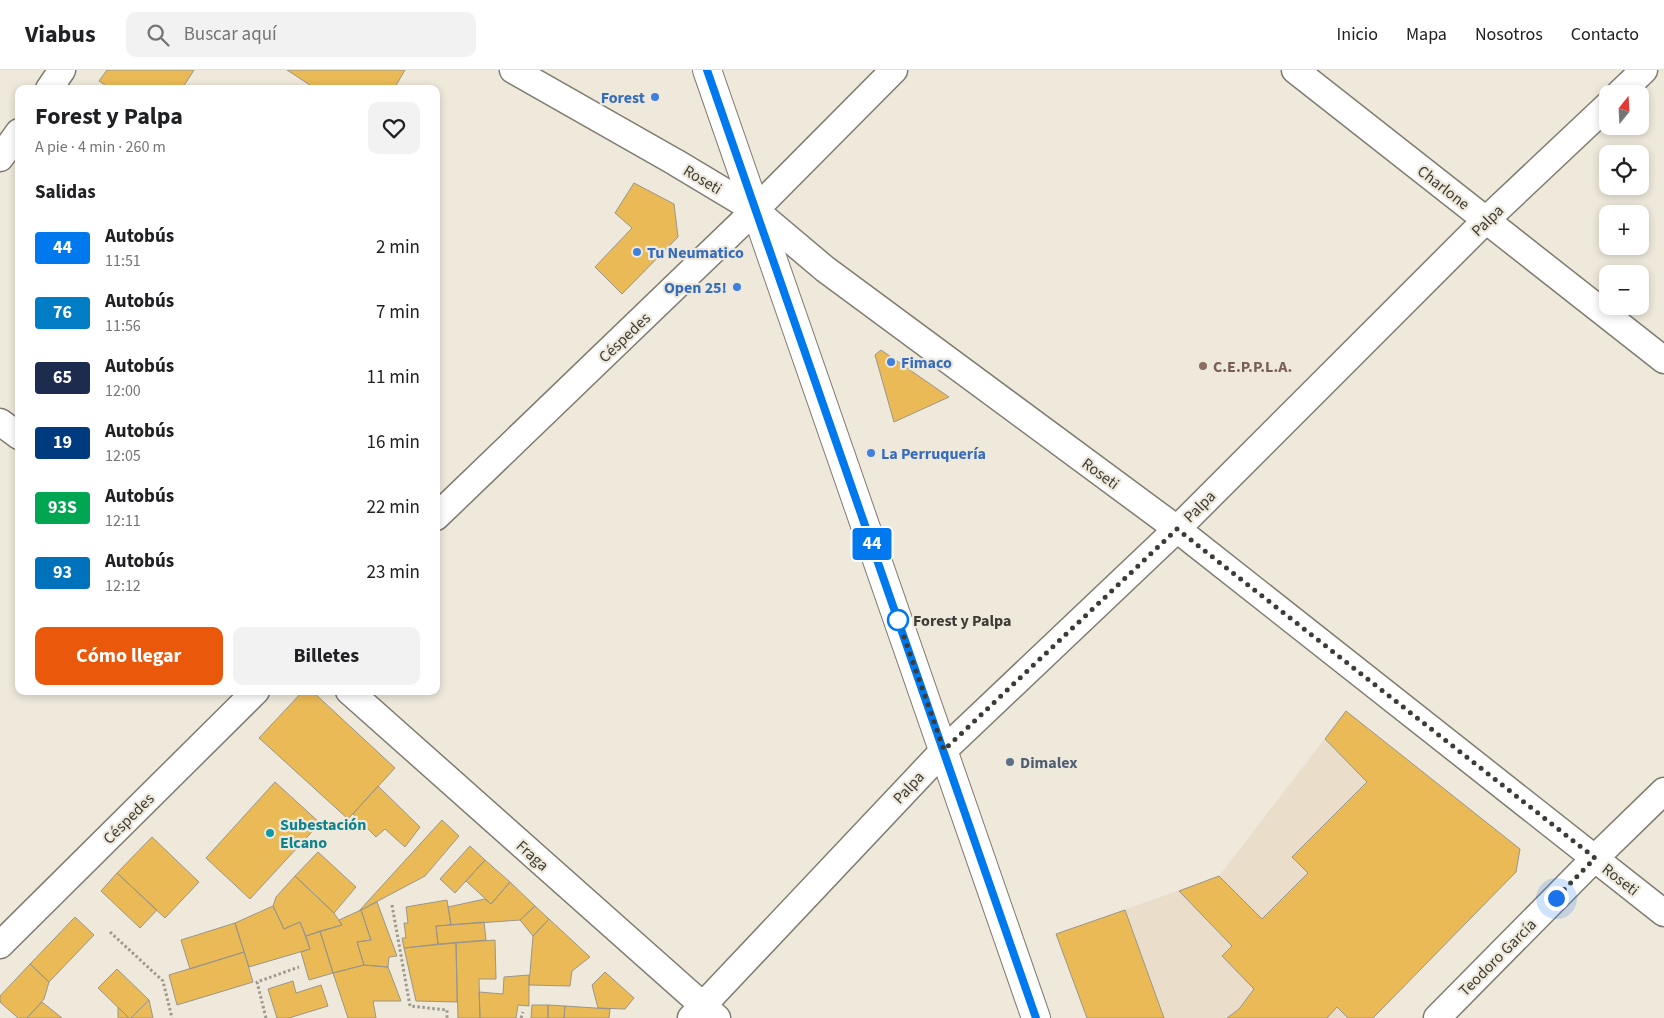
<!DOCTYPE html>
<html lang="es">
<head>
<meta charset="utf-8">
<style>
	:root { --surface:#fff; --page:#f2f2f2; --text:#202124; --muted:#757577; --line:#e0e0e0; --accent:#ea580c }
	body { margin:0; font-family:"Source Sans 3",sans-serif; background:var(--page); color:var(--text); height:100vh; display:flex; flex-direction:column; font-size:19px; white-space:nowrap }
	* { box-sizing:border-box; margin:0 }
	p { font-size:16px; color:var(--muted) }
	.icon { flex:none; width:28px; height:28px; fill:none; stroke:currentColor; stroke-width:2; stroke-linecap:round; stroke-linejoin:round }
	.map { position:relative; flex:1; overflow:hidden }
	.sheet { position:absolute; left:15px; top:15px; width:425px; height:610px; display:flex; flex-direction:column; background:var(--surface); border-radius:10px; box-shadow:0 2px 8px #0003 }
	.sheet>* { flex:none }
	.badge { padding:0 10px; border-radius:4px; font-size:18px; line-height:32px }
	.needle { width:32px; rotate:18deg }
	.tools { position:absolute; left:1599px; top:15px; display:grid; gap:10px }
	.tools a { display:grid; place-items:center; width:50px; height:50px; border-radius:10px; background:var(--surface); box-shadow:0 2px 8px #0003; font-size:25px }
	.you { position:absolute; width:25px; height:25px; margin:-12px; border:4px solid #fff; border-radius:50%; background:#1a73e8; box-shadow:0 0 0 8px #1a73e833 }
	.map>.badge { position:absolute; translate:-50% -50%; box-shadow:0 0 0 2px #fff }
	h2 { padding:0 20px; font-size:19px; line-height:45px }
	.round { display:grid; place-items:center; flex:none; width:52px; height:52px; border-radius:10px; background:var(--page) }
	.overview { display:flex; align-items:center; justify-content:space-between; height:85px; padding:0 20px }
	h1 { font-size:24px; font-weight:700; line-height:38px }
	.action { display:flex; gap:10px; margin-top:auto; padding:10px 20px }
	.action a { flex:1; height:58px; border-radius:10px; background:var(--accent); color:#fff; font-size:20px; font-weight:700; line-height:58px; text-align:center }
	.action a+a { background:var(--page); color:var(--text) }
	ul { padding:0; list-style:none }
	li { display:flex; align-items:center; gap:15px; height:65px; padding:0 20px }
	li div { flex:1 }
	li b { display:block; font-size:19px }
	li em { font-style:normal }
	li .badge { min-width:55px; font-weight:700; text-align:center }
	header { display:flex; align-items:center; gap:30px; box-sizing:border-box; height:70px; padding:0 25px; background:var(--surface); border-bottom:1px solid var(--line) }
	header strong { font-size:24px }
	nav { display:flex; gap:28px; margin-inline-start:auto; font-size:18px }
	.search { width:350px; height:45px; background:var(--page); display:flex; align-items:center; gap:12px; box-sizing:border-box; padding:0 18px; border-radius:10px; color:var(--muted); font-size:19px }
	.map>svg:first-child { display:block }
	.education { fill:#eadeca }
	.building { fill:#eaba57; stroke:#9b9589 }
	.lines { fill:none; stroke-linecap:round; stroke-linejoin:round }
	.minor-casing { stroke:#817b6f; stroke-width:29 }
	.major-casing { stroke:#817b6f; stroke-width:30 }
	.path { stroke:#9e9990; stroke-width:3; stroke-dasharray:2.5 2.5; stroke-linecap:butt }
	.minor { stroke:#fff; stroke-width:26 }
	.major { stroke:#fff; stroke-width:28 }
	.line-casing { stroke:#fff; stroke-width:11 }
	.line { stroke:#0079ef; stroke-width:8 }
	.walk { stroke:#3e3b36; stroke-width:5; stroke-dasharray:0 9 }
	.shop-dot { fill:#3f7fe0; stroke:#efe9dc; stroke-width:2 }
	.education-dot { fill:#8d6e63; stroke:#efe9dc; stroke-width:2 }
	.stop-dot { fill:#fff; stroke:#0079ef; stroke-width:2.5 }
	.service-dot { fill:#5c6f8a; stroke:#efe9dc; stroke-width:2 }
	.culture-dot { fill:#0f9aa8; stroke:#efe9dc; stroke-width:2 }
	.labels { text-anchor:middle; stroke-width:4.5; stroke-linejoin:round; paint-order:stroke }
	.shop-label { font-size:16px; font-weight:bold; fill:#366cbe; stroke:#efe9dc; text-anchor:start }
	.street-label { font-size:16px; fill:#3e3b36; stroke:#efe9dc }
	.education-label { font-size:16px; font-weight:bold; fill:#785e54; stroke:#efe9dc; text-anchor:start }
	.stop-label { font-size:16px; font-weight:bold; fill:#3e3b36; stroke:#efe9dc; text-anchor:start }
	.service-label { font-size:16px; font-weight:bold; fill:#4e5e75; stroke:#efe9dc; text-anchor:start }
	.culture-label { font-size:16px; font-weight:bold; fill:#0d838f; stroke:#efe9dc; text-anchor:start }
</style>
</head>
<body>
<header>
<strong>Viabus</strong>
<div class="search"><svg class="icon" aria-label="search" viewBox="0 0 24 24"><circle cx="10" cy="10" r="6"/><path d="M15 15l6 6"/></svg>Buscar aquí</div>
<nav><a>Inicio</a><a>Mapa</a><a>Nosotros</a><a>Contacto</a></nav>
</header>
<div class="map">
<svg width="1664" height="948" viewBox="0 0 1664 948">
	<rect width="100%" height="100%" fill="#efe9dc"/>
	<!-- education -->
	<path class="education" d="M1346 641 1520 779 1516 802 1373 948H1087L1056 864 1219 806Z"/>
	<!-- building -->
	<path class="building" d="M107 0H194L182 19H111L99 11Z
		M287 0H405L394 19H316Z
		M634 113 674 134 678 167 622 224 595 197 632 158 615 143Z
		M881 280 949 327 894 352 875 285Z
		M303 621H312L395 698 348 749 259 668Z
		M1346 641 1520 779 1516 802 1373 948H1348L1337 937 1327 948H1227L1239 939 1254 919 1222 886 1232 876 1179 821 1219 806 1262 849 1308 803 1292 787 1367 712 1325 669Z
		M275 712 320 753 250 829 206 788Z
		M378 716 420 757 405 777 385 759 376 767 353 744Z
		M442 750 459 766 425 806 359 841Z
		M152 767 199 812 165 848 117 803Z
		M470 776 485 790 455 823 440 809Z
		M318 782 356 817 334 843 295 806Z
		M485 790 510 812 491 834 466 811Z
		M117 803 157 840 140 858 101 821Z
		M295 806 334 843 342 855 306 866 300 852 284 859 273 836 276 827Z
		M510 812 535 836 520 850 451 855 448 837 485 829 491 834Z
		M447 830 451 855 436 856 438 874 404 878 402 868H406L404 853H408L406 837Z
		M377 832 397 886 389 887 388 897 364 895 357 872 371 870 361 840Z
		M273 836 284 859 300 852 310 879 249 897 235 853Z
		M535 836 549 849 533 866 520 850Z
		M361 840 371 870 357 872 364 895 333 903 320 861 342 855 339 850Z
		M1125 840 1164 948H1087L1056 864Z
		M75 847 94 865 49 912 30 894Z
		M549 849 590 887 572 901 570 916 529 915 533 866Z
		M484 852 486 870 438 874 436 856Z
		M235 853 244 882 190 899 181 870Z
		M320 861 333 903 309 910 301 882 310 879 306 866Z
		M495 870 496 909H479L480 948H458L456 873Z
		M456 873 457 932 416 931 404 878Z
		M244 882 253 912 177 935 169 905Z
		M30 894 49 912 44 929 27 948H18L0 932V926Z
		M364 895 388 897 401 931H373L376 948H348L333 903Z
		M117 899 149 930 131 948H129L98 918Z
		M605 902 634 928 625 939 598 938 592 915Z
		M529 905V936L518 935 516 948H480L479 922 503 924 504 907Z
		M293 911 296 923 321 915 328 936 289 948H277L268 919Z
		M149 930 153 948H131Z
		M42 932 62 948H27Z
		M532 935H548V948H531Z
		M548 935 565 936 564 948H548Z
		M565 936 610 939 609 948H564Z
		M118 937 129 948H118Z"/>
	<g class="lines">
		<defs>
			<path id="minor" d="M513 0 675 92 755 140 825 199 1177 459 1664 843
				M1295 0 1664 290
				M49 19 62 0
				M1619 24 1644 0
				M0 88 19 62
				M0 352 19 366
				M436 447 755 140 894 0
				M349 621 717 948
				M0 875 256 621
				M691 948 944 680 1177 459 1486 150 1608 35
				M1437 948 1595 788 1664 721"/>
			<path id="major" d="M707 0 1036 948"/>
		</defs>
		<!-- minor casing -->
		<use href="#minor" class="minor-casing"/>
		<!-- major casing -->
		<use href="#major" class="major-casing"/>
		<!-- path -->
		<path class="path" d="M392 835 410 936 447 940V948
			M110 862 163 911 172 948
			M266 948 257 912 299 897
			M521 948 523 942"/>
		<!-- minor -->
		<use href="#minor" class="minor"/>
		<!-- major -->
		<use href="#major" class="major"/>
	</g>
	<g class="lines">
		<defs>
			<path id="line" d="M707 0 1036 948"/>
		</defs>
		<!-- line casing -->
		<use href="#line" class="line-casing"/>
		<!-- line -->
		<use href="#line" class="line"/>
		<!-- walk -->
		<path class="walk" d="M898 550 944 680 1177 459 1595 788 1556 828"/>
	</g>
	<!-- markers -->
	<g class="shop-dot">
		<circle cx="655" cy="27" r="5"/>
		<circle cx="637" cy="182" r="5"/>
		<circle cx="737" cy="217" r="5"/>
		<circle cx="891" cy="292" r="5"/>
		<circle cx="871" cy="383" r="5"/>
	</g>
	<circle class="education-dot" cx="1203" cy="296" r="5"/>
	<circle class="stop-dot" cx="898" cy="550" r="10"/>
	<circle class="service-dot" cx="1010" cy="692" r="5"/>
	<circle class="culture-dot" cx="270" cy="763" r="5"/>
	<g class="labels">
		<!-- shop labels -->
		<g class="shop-label">
			<text x="645" y="33" text-anchor="end">Forest</text>
			<text x="647" y="188">Tu Neumatico</text>
			<text x="727" y="223" text-anchor="end">Open 25!</text>
			<text x="901" y="298">Fimaco</text>
			<text x="881" y="389">La Perruquería</text>
		</g>
		<!-- street labels -->
		<g class="street-label">
			<text transform="translate(703 109) rotate(31)" y="6">Roseti</text>
			<text transform="translate(1444 117) rotate(38)" y="6">Charlone</text>
			<text transform="translate(1487 150) rotate(-44)" y="6">Palpa</text>
			<text transform="translate(624 267) rotate(-44)" y="6">Céspedes</text>
			<text transform="translate(1101 403) rotate(36)" y="6">Roseti</text>
			<text transform="translate(1199 436) rotate(-45)" y="6">Palpa</text>
			<text transform="translate(908 717) rotate(-47)" y="6">Palpa</text>
			<text transform="translate(128 748) rotate(-45)" y="6">Céspedes</text>
			<text transform="translate(533 785) rotate(42)" y="6">Fraga</text>
			<text transform="translate(1621 809) rotate(38)" y="6">Roseti</text>
			<text transform="translate(1497 887) rotate(-45)" y="6">Teodoro García</text>
		</g>
		<!-- education labels -->
		<g class="education-label">
			<text x="1213" y="302">C.E.P.P.L.A.</text>
		</g>
		<!-- stop labels -->
		<g class="stop-label">
			<text x="913" y="556">Forest y Palpa</text>
		</g>
		<!-- service labels -->
		<g class="service-label">
			<text x="1020" y="698">Dimalex</text>
		</g>
		<!-- culture labels -->
		<g class="culture-label">
			<text x="280" y="760">Subestación<tspan x="280" dy="18">Elcano</tspan></text>
		</g>
	</g>
</svg>
<div class="tools">
<a><svg class="needle" viewBox="-14 -14 28 28"><path d="M0-13l5 13h-10z" fill="#e53935"/><path d="M0 13l5-13h-10z" fill="#757577"/></svg></a>
<a><svg class="icon" aria-label="locate" viewBox="0 0 24 24"><circle cx="12" cy="12" r="6"/><path d="M12 2v4M12 18v4M2 12h4M18 12h4"/></svg></a>
<a>+</a>
<a>−</a>
</div>
<div class="you" style="left:1556px;top:828px"></div>
<b class="badge" style="left:872px;top:474px;background:#0079ef;color:#fff">44</b>
<section class="sheet">
<div class="overview"><div><h1>Forest y Palpa</h1><p>A pie · 4 min · 260 m</p></div><a class="round"><svg class="icon" aria-label="heart" viewBox="0 0 24 24"><path d="M12 20l-8-8c-3-5 5-10 8-4 3-6 11-1 8 4z"/></svg></a></div>
<h2>Salidas</h2>
<ul>
<li><span class="badge" style="background:#0079ef;color:#fff">44</span><div><b>Autobús</b><p>11:51</p></div><em>2 min</em></li>
<li><span class="badge" style="background:#007dc5;color:#fff">76</span><div><b>Autobús</b><p>11:56</p></div><em>7 min</em></li>
<li><span class="badge" style="background:#1d2b4f;color:#fff">65</span><div><b>Autobús</b><p>12:00</p></div><em>11 min</em></li>
<li><span class="badge" style="background:#003b80;color:#fff">19</span><div><b>Autobús</b><p>12:05</p></div><em>16 min</em></li>
<li><span class="badge" style="background:#00a651;color:#fff">93S</span><div><b>Autobús</b><p>12:11</p></div><em>22 min</em></li>
<li><span class="badge" style="background:#0072bc;color:#fff">93</span><div><b>Autobús</b><p>12:12</p></div><em>23 min</em></li>
</ul>
<div class="action"><a>Cómo llegar</a><a>Billetes</a></div>
</section>
</div>
</body>
</html>
